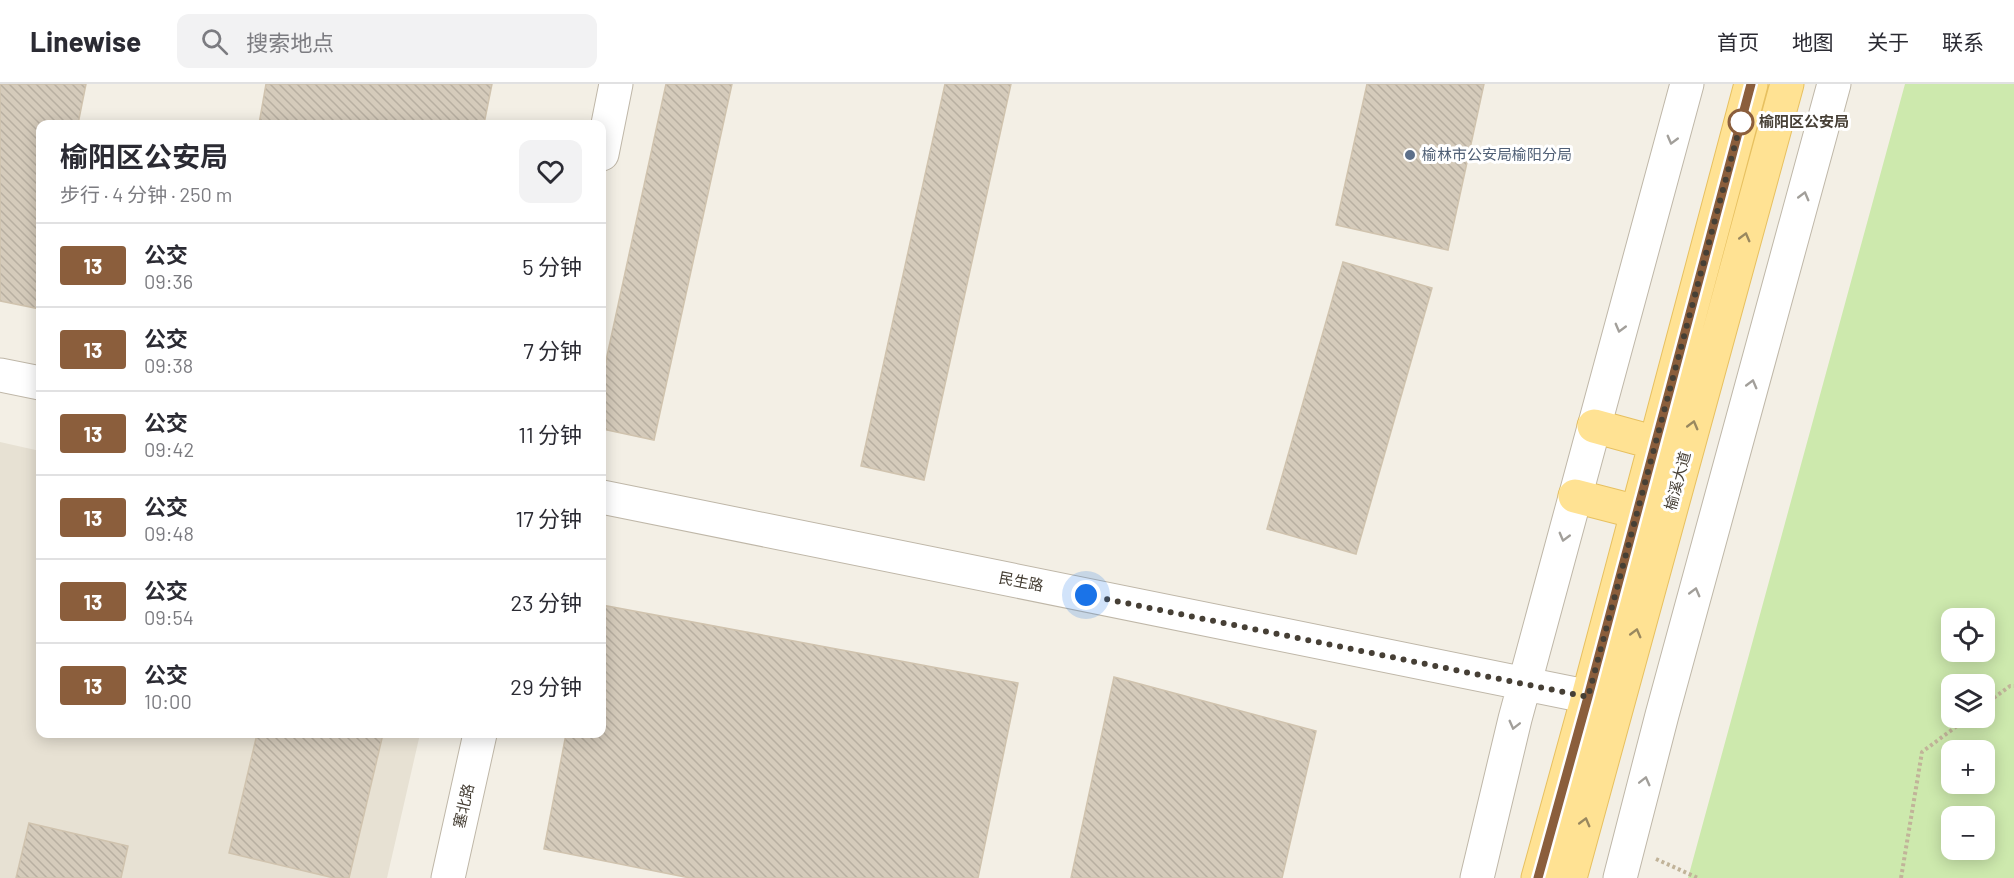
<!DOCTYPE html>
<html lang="zh">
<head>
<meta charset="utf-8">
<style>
	:root { --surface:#fff; --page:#f2f2f3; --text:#2b2b33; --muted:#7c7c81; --line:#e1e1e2 }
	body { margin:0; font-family:Barlow,"Noto Sans SC",sans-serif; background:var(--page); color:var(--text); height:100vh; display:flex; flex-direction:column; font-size:22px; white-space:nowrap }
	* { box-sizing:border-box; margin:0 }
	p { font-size:20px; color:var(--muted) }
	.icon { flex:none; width:33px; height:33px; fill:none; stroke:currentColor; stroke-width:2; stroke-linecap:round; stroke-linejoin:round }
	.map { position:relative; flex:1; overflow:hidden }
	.panel { position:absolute; left:36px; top:36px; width:570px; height:618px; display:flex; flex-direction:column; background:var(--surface); border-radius:12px; box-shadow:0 3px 15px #0003 }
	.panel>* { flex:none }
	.badge { padding:0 12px; border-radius:4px; font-size:21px; line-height:39px }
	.fabs { position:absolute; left:1941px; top:524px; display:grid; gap:12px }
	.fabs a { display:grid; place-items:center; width:54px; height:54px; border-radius:12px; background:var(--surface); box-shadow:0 3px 15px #0003; font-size:30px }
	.you { position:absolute; width:30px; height:30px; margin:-15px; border:4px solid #fff; border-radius:50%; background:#1a73e8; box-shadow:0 0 0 9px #1a73e833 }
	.map>.badge { position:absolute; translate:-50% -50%; box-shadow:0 0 0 3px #fff }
	.round { display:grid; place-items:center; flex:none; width:63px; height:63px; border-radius:12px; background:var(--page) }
	.head { display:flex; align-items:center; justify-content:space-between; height:102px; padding:0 24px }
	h1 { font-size:28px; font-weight:700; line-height:45px }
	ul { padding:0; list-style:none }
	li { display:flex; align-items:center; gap:18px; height:84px; padding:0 24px; border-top:2px solid var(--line) }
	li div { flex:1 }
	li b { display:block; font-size:22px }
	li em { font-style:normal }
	li .badge { min-width:66px; font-weight:700; text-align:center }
	header { display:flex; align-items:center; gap:36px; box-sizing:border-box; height:84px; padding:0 30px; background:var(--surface); border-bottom:2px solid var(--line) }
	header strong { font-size:28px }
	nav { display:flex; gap:33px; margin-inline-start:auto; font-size:21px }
	.search { width:420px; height:54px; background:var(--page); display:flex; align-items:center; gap:15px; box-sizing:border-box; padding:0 21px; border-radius:12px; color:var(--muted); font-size:22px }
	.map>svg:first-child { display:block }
	.residential { fill:#e7e1d3 }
	.park { fill:#cde9ad; fill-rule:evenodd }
	.building { fill:url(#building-back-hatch); stroke:#d0c3ae; stroke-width:1.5 }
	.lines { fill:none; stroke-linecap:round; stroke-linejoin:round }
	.minor-casing { stroke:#bfb7a8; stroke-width:35 }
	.major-casing { stroke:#e7c060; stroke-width:35 }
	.path { stroke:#c1b399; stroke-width:4; stroke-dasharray:3 3; stroke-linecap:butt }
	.minor { stroke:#fff; stroke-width:33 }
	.major { stroke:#ffe293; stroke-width:33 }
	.oneway { stroke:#a29f9a }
	.oneway2 { stroke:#99885f }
	.line-casing { stroke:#fff; stroke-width:14 }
	.line { stroke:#8b5e3c; stroke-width:9 }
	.walk { stroke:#463f35; stroke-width:6; stroke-dasharray:0 10.8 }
	.stop-dot { fill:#fff; stroke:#8b5e3c; stroke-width:3 }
	.service-dot { fill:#5c6f8a; stroke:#fff; stroke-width:2 }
	.labels { text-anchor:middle; stroke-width:6; stroke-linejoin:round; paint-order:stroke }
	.stop-label { font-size:15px; font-weight:bold; fill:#463f35; stroke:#fff; text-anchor:start }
	.service-label { font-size:15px; fill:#4e5e75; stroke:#fff; text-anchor:start }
	.street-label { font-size:15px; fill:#463f35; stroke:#fff }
</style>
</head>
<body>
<header>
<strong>Linewise</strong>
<div class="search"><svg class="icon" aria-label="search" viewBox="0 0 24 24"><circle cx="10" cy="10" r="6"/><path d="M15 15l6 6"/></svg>搜索地点</div>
<nav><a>首页</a><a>地图</a><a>关于</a><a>联系</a></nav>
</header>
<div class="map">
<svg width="2014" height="794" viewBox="0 0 2014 794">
	<defs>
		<pattern id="building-back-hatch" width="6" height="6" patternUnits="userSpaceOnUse" patternTransform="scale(1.5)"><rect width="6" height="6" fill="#d5cbbb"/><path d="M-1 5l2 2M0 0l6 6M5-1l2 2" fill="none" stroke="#b8afa1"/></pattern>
	</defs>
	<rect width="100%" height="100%" fill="#f3efe5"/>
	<!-- residential -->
	<path class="residential" d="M0 358 40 367V650H420L387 794H0Z"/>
	<!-- park -->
	<path class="park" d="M1905 0H2014V794H1688ZM1952 534H1984V567H1952ZM1952 600H1984V633H1952ZM1952 666H1984V699H1952ZM1952 732H1984V765H1952Z"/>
	<!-- building -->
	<path class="building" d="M0 0H86L78 40H40V225L0 217Z
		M266 0H492L484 40H259Z
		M666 0H732L654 356 602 345V295Z
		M945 0H1011L924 396 861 382Z
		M1367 0H1484L1448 166 1336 141Z
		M1343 178 1432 204 1356 470 1267 445Z
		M602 521 1018 599 978 794H690L544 765 566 650H602Z
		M1114 593 1316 647 1282 794H1071Z
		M257 650H383L349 794H334L229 769Z
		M29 739 128 762 121 794H16Z"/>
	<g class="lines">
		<defs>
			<path id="minor" d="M602 70 616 0
				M0 291 40 299
				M602 413 1615 618
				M448 794 480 650
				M1477 794 1515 635 1687 0
				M1620 794 1662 631 1834 0"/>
			<path id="major" d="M1594 342 1656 359
				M1575 412 1637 428
				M1538 794 1588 613 1751 0
				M1570 794 1787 0"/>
		</defs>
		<!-- minor casing -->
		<use href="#minor" class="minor-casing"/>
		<!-- major casing -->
		<use href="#major" class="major-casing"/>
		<!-- path -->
		<path class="path" d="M1984 621 2010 602H2014
			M1656 775 1698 794
			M1901 794 1922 668 1969 633"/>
		<!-- minor -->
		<use href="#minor" class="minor"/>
		<!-- major -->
		<use href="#major" class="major"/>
	</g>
	<!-- one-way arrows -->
	<defs><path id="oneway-chevron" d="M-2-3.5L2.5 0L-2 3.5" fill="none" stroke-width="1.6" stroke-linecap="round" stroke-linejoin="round" transform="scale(1.5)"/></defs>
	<g class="oneway">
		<use href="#oneway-chevron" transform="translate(1672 56) rotate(105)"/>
		<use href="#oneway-chevron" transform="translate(1804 112) rotate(-75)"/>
		<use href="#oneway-chevron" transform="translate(1620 244) rotate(105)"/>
		<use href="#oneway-chevron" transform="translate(1752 300) rotate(-75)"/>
		<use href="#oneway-chevron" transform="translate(1564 453) rotate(105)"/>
		<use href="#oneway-chevron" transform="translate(1695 508) rotate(-75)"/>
		<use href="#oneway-chevron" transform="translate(1514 641) rotate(104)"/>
		<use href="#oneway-chevron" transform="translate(1645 697) rotate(-76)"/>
	</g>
	<g class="oneway2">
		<use href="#oneway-chevron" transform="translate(1745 153) rotate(-75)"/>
		<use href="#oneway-chevron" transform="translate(1693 341) rotate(-75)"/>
		<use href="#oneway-chevron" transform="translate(1636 549) rotate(-75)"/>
		<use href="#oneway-chevron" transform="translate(1585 738) rotate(-75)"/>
	</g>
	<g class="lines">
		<defs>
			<path id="line" d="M1538 794 1588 613 1751 0"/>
		</defs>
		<!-- line casing -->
		<use href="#line" class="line-casing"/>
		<!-- line -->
		<use href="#line" class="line"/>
		<!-- walk -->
		<path class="walk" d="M1086 511 1588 613 1741 38"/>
	</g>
	<!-- markers -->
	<circle class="stop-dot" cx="1741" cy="38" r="12"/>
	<circle class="service-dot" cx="1410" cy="71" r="6"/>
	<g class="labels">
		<!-- stop labels -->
		<g class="stop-label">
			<text x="1759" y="43">榆阳区公安局</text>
		</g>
		<!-- service labels -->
		<g class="service-label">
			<text x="1422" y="76">榆林市公安局榆阳分局</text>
		</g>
		<!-- street labels -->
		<g class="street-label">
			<text transform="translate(1678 397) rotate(-75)" y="5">榆溪大道</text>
			<text transform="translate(1021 498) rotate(11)" y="5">民生路</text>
			<text transform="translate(464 722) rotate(-77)" y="5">塞北路</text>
		</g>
	</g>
</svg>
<div class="fabs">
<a><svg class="icon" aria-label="locate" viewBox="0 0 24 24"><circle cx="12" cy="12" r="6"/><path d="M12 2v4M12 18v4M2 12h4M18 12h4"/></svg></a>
<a><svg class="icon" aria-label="layers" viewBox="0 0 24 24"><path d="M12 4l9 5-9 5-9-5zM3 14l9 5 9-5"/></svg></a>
<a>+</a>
<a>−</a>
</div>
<div class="you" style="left:1086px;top:511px"></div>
<section class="panel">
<div class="head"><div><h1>榆阳区公安局</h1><p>步行 · 4 分钟 · 250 m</p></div><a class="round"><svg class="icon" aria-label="heart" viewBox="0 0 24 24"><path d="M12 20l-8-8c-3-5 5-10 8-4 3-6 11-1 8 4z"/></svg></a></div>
<ul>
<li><span class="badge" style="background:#8b5e3c;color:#fff">13</span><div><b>公交</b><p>09:36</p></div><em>5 分钟</em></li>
<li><span class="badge" style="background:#8b5e3c;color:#fff">13</span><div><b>公交</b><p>09:38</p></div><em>7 分钟</em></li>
<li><span class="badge" style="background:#8b5e3c;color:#fff">13</span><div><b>公交</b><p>09:42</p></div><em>11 分钟</em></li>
<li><span class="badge" style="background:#8b5e3c;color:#fff">13</span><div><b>公交</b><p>09:48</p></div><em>17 分钟</em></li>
<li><span class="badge" style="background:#8b5e3c;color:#fff">13</span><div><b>公交</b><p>09:54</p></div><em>23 分钟</em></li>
<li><span class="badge" style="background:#8b5e3c;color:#fff">13</span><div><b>公交</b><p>10:00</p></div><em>29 分钟</em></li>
</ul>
</section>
</div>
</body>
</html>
